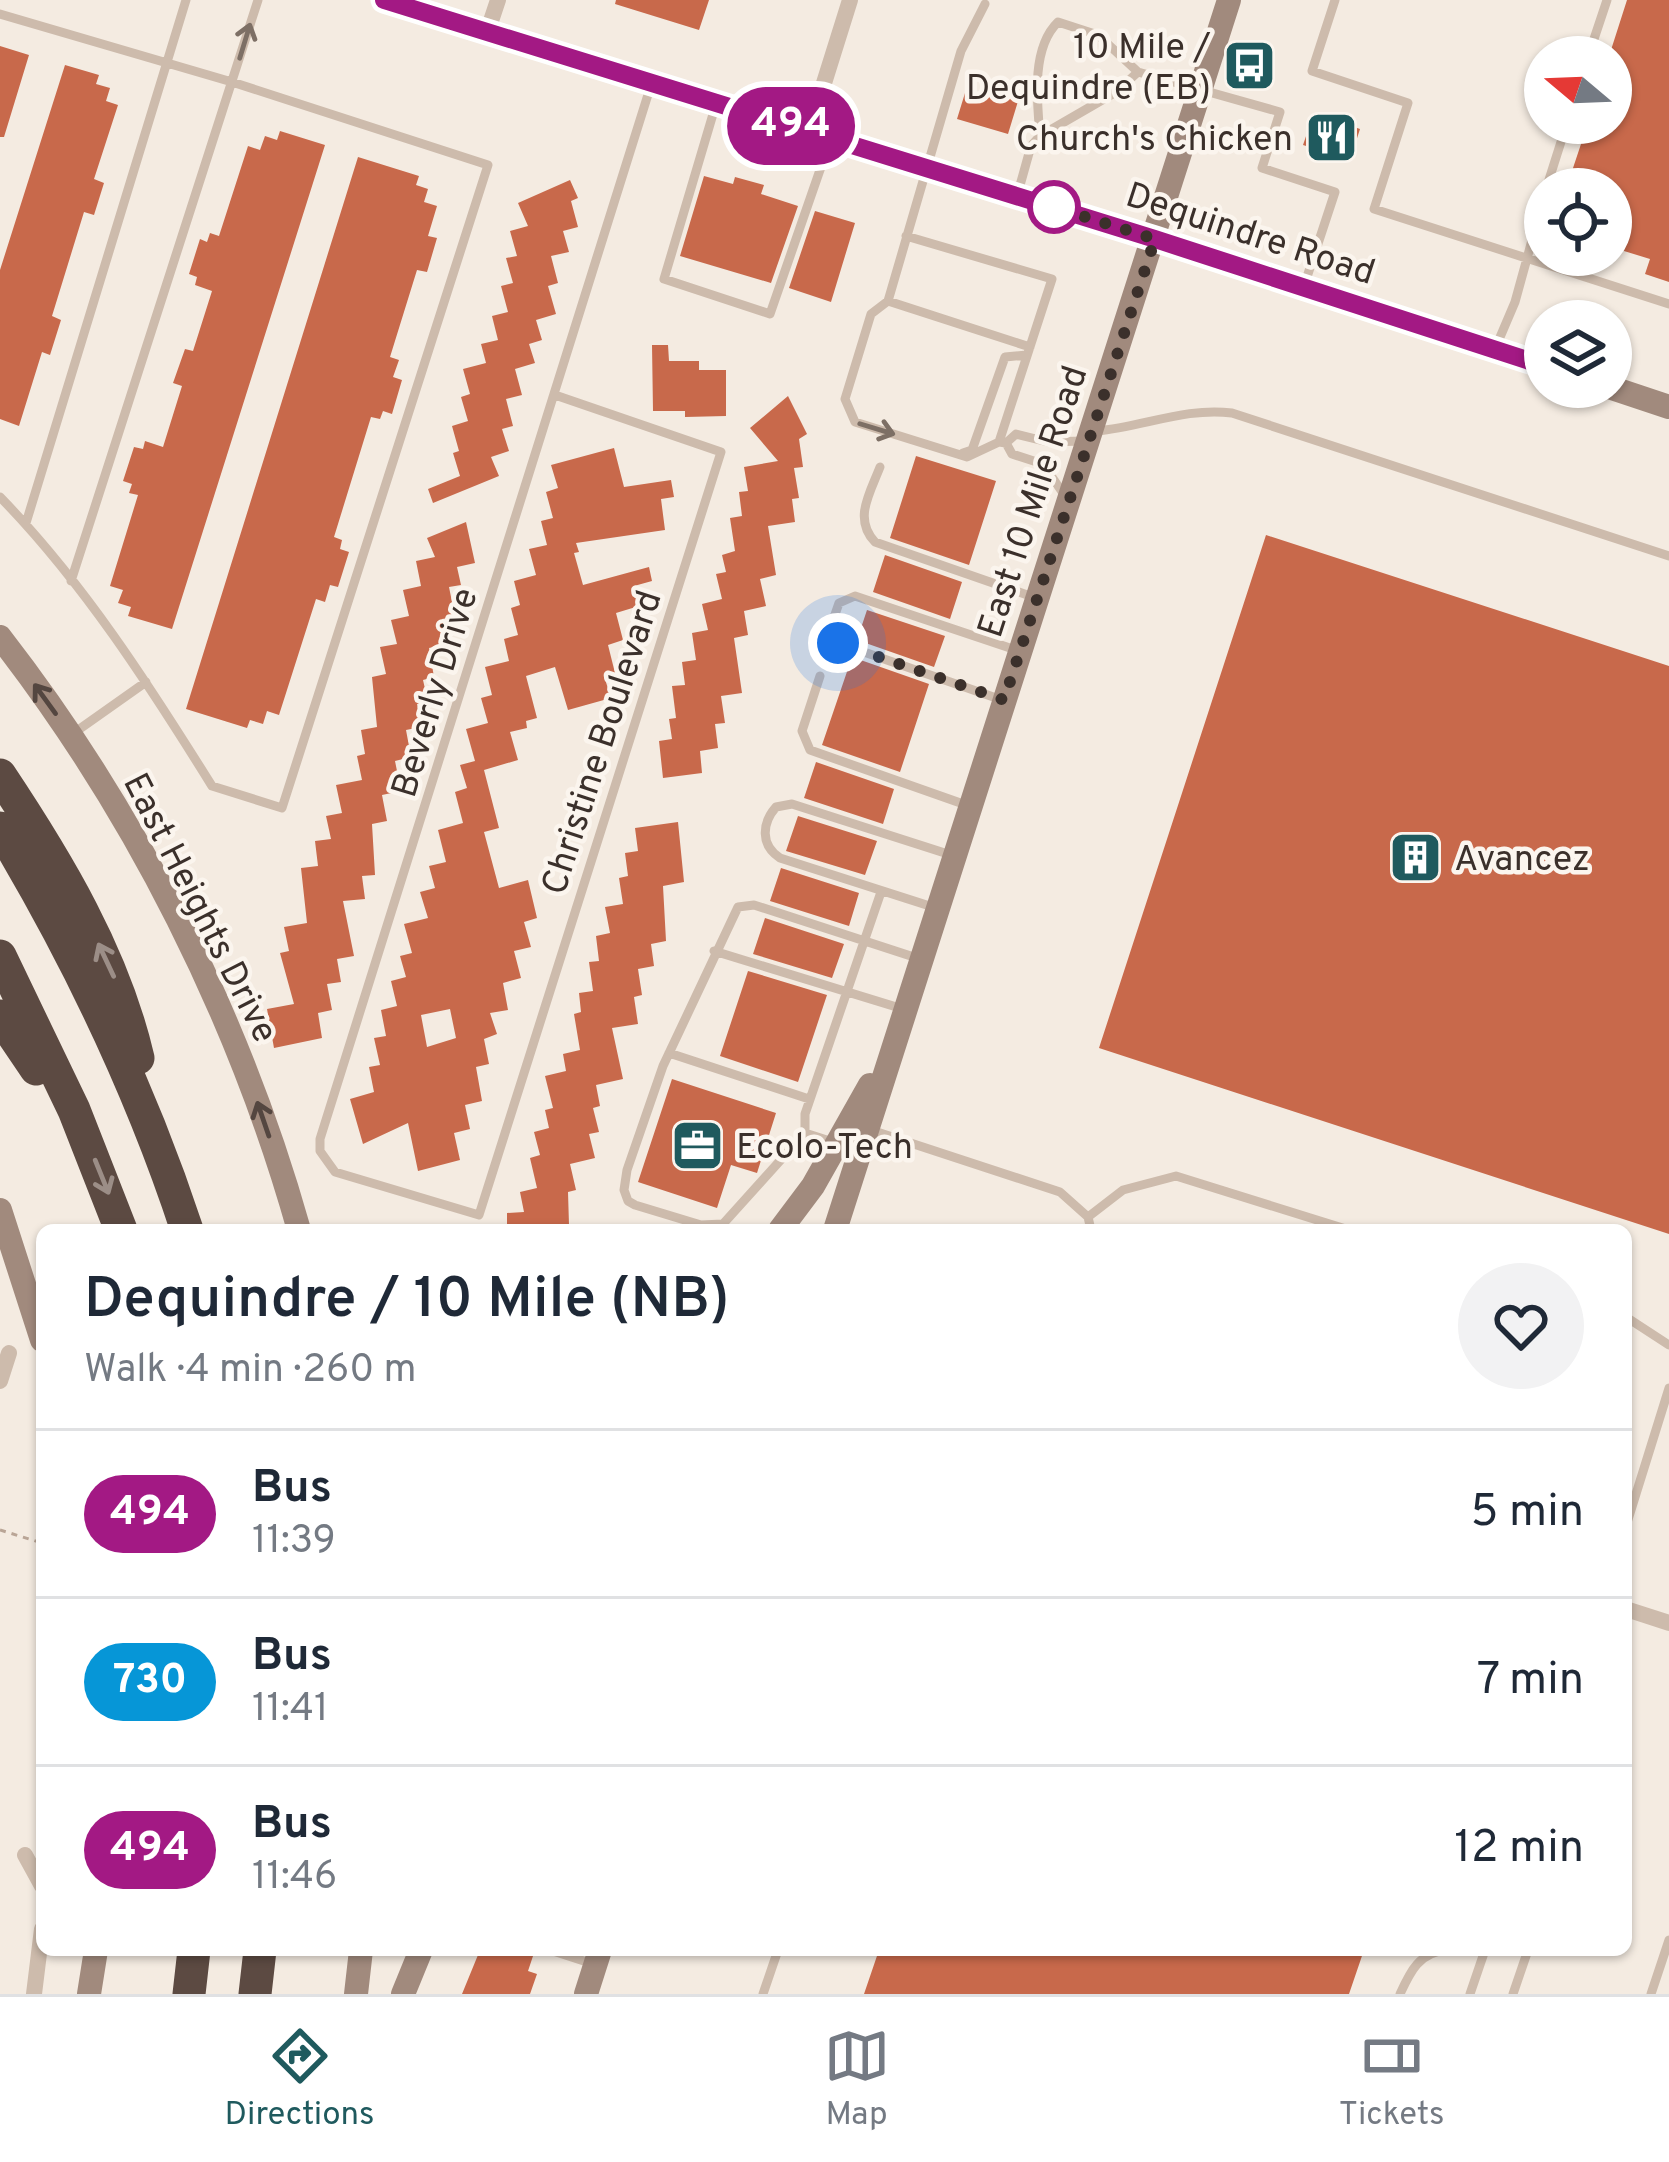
<!DOCTYPE html>
<html lang="en">
<head>
<meta charset="utf-8">
<style>
	:root { --surface:#fff; --page:#f2f2f3; --text:#1f2937; --muted:#747a83; --line:#e0e1e3; --accent:#1f5a5e }
	body { margin:0; font-family:Overpass,sans-serif; background:var(--page); color:var(--text); height:100vh; display:flex; flex-direction:column; font-size:45px; white-space:nowrap }
	* { box-sizing:border-box; margin:0 }
	p { font-size:39px; color:var(--muted) }
	.icon { flex:none; width:66px; height:66px; fill:none; stroke:currentColor; stroke-width:2; stroke-linecap:round; stroke-linejoin:round }
	.map { position:relative; flex:1; overflow:hidden }
	.sheet { position:absolute; left:36px; top:1224px; width:1596px; height:732px; display:flex; flex-direction:column; background:var(--surface); border-radius:18px; box-shadow:0 3px 9px #0004 }
	.sheet>* { flex:none }
	.badge { padding:0 24px; border-radius:39px; font-size:42px; line-height:78px }
	.needle { width:78px; rotate:289deg }
	.tools { position:absolute; left:1524px; top:36px; display:grid; gap:24px }
	.tools a { display:grid; place-items:center; width:108px; height:108px; border-radius:50%; background:var(--surface); box-shadow:0 3px 9px #0004; font-size:60px }
	.you { position:absolute; width:60px; height:60px; margin:-30px; border:9px solid #fff; border-radius:50%; background:#1a73e8; box-shadow:0 0 0 18px #1a73e833 }
	.map>.badge { position:absolute; translate:-50% -50%; box-shadow:0 0 0 6px #fff }
	.round { display:grid; place-items:center; flex:none; width:126px; height:126px; border-radius:63px; background:var(--page) }
	.head { display:flex; align-items:center; justify-content:space-between; height:204px; padding:0 48px }
	h1 { font-size:57px; font-weight:600; line-height:90px }
	ul { padding:0; list-style:none }
	li { display:flex; align-items:center; gap:36px; height:168px; padding:0 48px; border-top:3px solid var(--line) }
	li div { flex:1 }
	li b { display:block; font-size:45px }
	li em { font-style:normal }
	li .badge { min-width:132px; font-weight:700; text-align:center }
	.dock { display:flex; justify-content:space-around; align-items:center; height:168px; border-top:3px solid var(--line); background:var(--surface); font-size:33px; color:var(--muted) }
	.dock a { display:grid; justify-items:center; gap:6px }
	.dock .selected { color:var(--accent) }
	.map>svg:first-child { display:block }
	.building { fill:#c8694b; fill-rule:evenodd }
	.lines { fill:none; stroke-linecap:round; stroke-linejoin:round }
	.path { stroke:#b9a596; stroke-width:3; stroke-dasharray:6 6; stroke-linecap:butt }
	.lane { stroke:#cdbbac; stroke-width:9 }
	.street { stroke:#cdbbac; stroke-width:16 }
	.secondary { stroke:#a18a7d; stroke-width:24 }
	.highway { stroke:#5c4a42; stroke-width:33 }
	.oneway { stroke:#7d6f65 }
	.oneway2 { stroke:#544640 }
	.oneway3 { stroke:#9c8e87 }
	.line-casing { stroke:#fff; stroke-width:27 }
	.line { stroke:#a31984; stroke-width:18 }
	.walk { stroke:#3b302b; stroke-width:12; stroke-dasharray:0 21.6 }
	.stop-dot { fill:#fff; stroke:#a31984; stroke-width:6 }
	.labels { text-anchor:middle; stroke-width:9; stroke-linejoin:round; paint-order:stroke }
	.poi-label { font-size:36px; fill:#3b302b; stroke:#fbf5ee; text-anchor:end }
	.street-label { font-size:36px; fill:#3b302b; stroke:#fbf5ee }
</style>
</head>
<body>
<div class="map">
<svg width="1669" height="1994" viewBox="0 0 1669 1994">
	<rect width="100%" height="100%" fill="#f4ebe1"/>
	<!-- building -->
	<path class="building" d="M616 0H709L699 30 615 4Z
		M1627 0H1669V282L1645 274 1650 259 1611 247V189H1566L1588 123H1611V50Z
		M0 46 29 55 4 137H0Z
		M65 65 99 75 96 84 110 88 106 101 118 105 94 179 104 183 94 215 84 212 52 316 61 320 50 355 42 352 19 426 0 419V270Z
		M992 80 1022 88 1008 134 957 119 965 93 986 99Z
		M1314 113 1360 129 1350 160 1303 145Z
		M280 131 325 145 172 629 128 616 131 607 118 603 123 590 110 586 138 495 129 493 132 484 123 481 134 447 143 449 145 441 163 447 182 386 173 383 185 349 193 351 212 291 195 285 197 277 189 274 200 239 207 242 210 233 219 236 248 146 260 150 265 136 277 140Z
		M358 157 419 176 416 185 428 189 424 202 437 206 428 236 437 238 427 272 417 270 390 357 399 360 393 377 402 380 392 414 383 411 380 419 371 417 334 537 342 540 340 549 349 552 338 587 330 585 325 602 316 599 279 715 267 711 263 724 250 720 247 728 186 709Z
		M704 176 733 184 735 177 764 185 761 194 798 206 771 283 680 256Z
		M570 180 578 198 571 201 578 227 563 231 569 252 551 256 558 283 548 286 556 314 536 320 542 340 529 344 535 363 515 369 522 395 506 399 513 426 502 429 509 451 491 457 499 476 433 503 428 489 460 476 453 453 459 451 452 426 468 421 461 397 470 394 463 369 486 363 481 344 498 340 492 316 508 312 501 286 513 283 506 258 517 256 510 231 528 226 518 203Z
		M815 211 855 223 831 302 789 288Z
		M652 345H668L669 361H699V370H726V416L685 417V411H653Z
		M788 396 807 434 799 439 803 467 794 468 799 498 792 499 795 522 768 526 776 575 760 579 766 606 744 611 748 635 734 638 742 693 721 696 725 723 715 724 718 748 700 751 702 773 663 778 659 741 672 739 669 719 676 718 672 686 685 685 682 662 696 660 692 633 708 630 702 604 722 599 716 574 726 572 722 555 735 551 730 518 742 516 739 492 748 491 744 467 778 461 750 428Z
		M614 448 624 487 671 480 674 497 661 499 665 530 576 543 579 552 574 553 583 585 649 567 652 581 634 586 639 606 616 613 623 640 608 645 615 673 604 676 611 698 568 710 555 667 526 676 537 718 526 721 527 728 510 732 518 760 484 770 499 828 484 832 499 888 528 880 537 918 524 922 531 947 514 951 521 978 503 983 508 1010 490 1013 497 1034 484 1039 489 1064 476 1067 482 1101 465 1105 470 1129 454 1133 460 1160 418 1171 408 1123 363 1144 350 1099 374 1092 369 1067 380 1065 374 1038 386 1036 381 1010 397 1006 391 981 406 977 400 956 412 953 404 924 428 918 420 892 435 888 429 866 446 862 438 830 463 823 455 792 467 788 460 765 475 761 466 729 488 723 481 698 492 695 485 667 509 661 504 639 518 635 511 608 520 605 514 581 536 575 529 549 547 545 541 521 553 518 546 492 558 488 551 465ZM450 1009 456 1038 427 1047 421 1015Z
		M916 456 996 481 969 565 890 538Z
		M466 522 475 563 457 567 461 585 449 587 455 617 442 619 447 644 429 648 434 677 423 680 428 702 417 704 421 727 406 730 411 757 395 761 401 791 382 795 387 821 372 824 375 875 362 876 365 899 343 901 354 956 337 959 341 982 327 984 332 1010 318 1013 322 1038 274 1048 267 1009 294 1004 280 953 289 951 284 927 307 923 301 868 318 866 315 841 331 839 326 816 342 813 336 785 362 780 357 756 365 754 361 730 377 727 372 677 386 674 380 647 397 644 391 620 409 616 403 590 421 586 416 561 435 557 427 538Z
		M1266 535 1669 666V1234L1099 1048Z
		M885 555 962 582 950 619 873 592Z
		M867 610 945 636 934 667 857 640Z
		M852 657 929 684 900 772 822 745Z
		M816 762 894 789 883 824 804 798Z
		M798 816 877 841 865 875 786 851Z
		M678 822 684 882 663 886 666 941 651 944 654 966 638 969 642 995 634 997 638 1024 612 1028 623 1079 596 1085 600 1106 593 1108 599 1132 589 1134 595 1158 570 1164 576 1190 568 1192 569 1225 507 1228V1213L524 1212 520 1192 537 1188 530 1158 540 1155 534 1132 549 1128 545 1110 553 1108 545 1076 566 1071 563 1054 580 1050 574 1014 581 1012 579 993 593 991 589 962 599 961 596 936 610 933 605 907 623 904 619 878 628 876 625 853 638 851 635 828Z
		M781 868 859 893 849 926 770 901Z
		M765 918 844 944 832 978 753 954Z
		M748 971 827 995 798 1082 720 1056Z
		M672 1079 776 1113 757 1173 731 1165 717 1208 638 1182Z
		M480 1950H535L528 1971 537 1974 530 1994H462Z
		M879 1950H1364L1349 1994H864Z"/>
	<g class="lines">
		<!-- path -->
		<path class="path" d="M0 1530 42 1543"/>
		<!-- lane -->
		<path class="lane" d="M1335 0 1312 71 1408 103 1374 209 1669 304
			M985 4 961 51 888 301 871 314 845 399 855 422 967 457 999 442 1006 443 1016 434 1048 442 1083 441
			M0 14 232 82 488 165 282 808 212 786C149 685 83 582 0 497
			M1588 57 1607 0
			M716 104 664 279 770 314 829 144
			M1040 136 1116 92 1138 72
			M1546 189 1567 123
			M1017 196 1031 146 1040 136C1037 101 1031 48 1058 22L1098 35 1138 72 1280 112 1262 168 1335 192 1305 283
			M906 236 1052 279 999 442
			M888 301 1030 347
			M1495 349 1515 302 1545 193
			M555 395 721 452 479 1215 335 1172 320 1151V1139L651 85
			M1097 431C1143 427 1185 407 1232 413L1669 556
			M1006 443 1012 454 1043 464 1065 496
			M963 453 972 450 1005 357 1027 355
			M880 467C870 493 853 519 875 542L1036 598
			M26 523 186 0
			M71 581 258 0
			M820 676 802 731 810 750 969 806
			M1002 700 838 643 831 626 839 603 855 596 1019 651
			M71 735 146 682
			M936 908 780 858C760 845 762 823 776 807L792 804 951 855
			M714 951 903 1009
			M669 1053 809 1099
			M868 1129 1060 1192 1088 1217 1091 1230
			M805 1133 723 1224 701 1225 635 1205 628 1201 624 1190 627 1170 663 1066 738 907 754 905 920 959
			M833 1142 805 1133V1114L881 892
			M1088 1217 1123 1190 1176 1176 1349 1230
			M1626 1317 1669 1345
			M1626 1526 1669 1388
			M550 1950 590 1963
			M763 1994 778 1950
			M1400 1994C1410 1972 1419 1952 1447 1950
			M1470 1994 1485 1950
			M1513 1994 1528 1950
			M1651 1994 1669 1940"/>
		<!-- street -->
		<path class="street" d="M488 30 498 0
			M809 131 850 0
			M0 1381 9 1353
			M1626 1609 1669 1623
			M25 1855 42 1886
			M34 1994 42 1929"/>
		<!-- secondary -->
		<path class="secondary" d="M383 0 1155 239 1545 366
			M1609 387 1669 407
			M0 637C136 812 239 1017 299 1230
			M0 1210 42 1340
			M780 1230 813 1186 870 1085
			M835 1230 1229 0
			M89 1994 96 1950
			M356 1994 361 1950
			M403 1994 421 1950
			M586 1994 600 1950"/>
		<!-- highway -->
		<path class="highway" d="M0 775C58 862 114 955 138 1058
			M0 828C77 956 140 1087 187 1230
			M0 956 74 1110 121 1230
			M0 1016 36 1069
			M189 1994 194 1950
			M255 1994 260 1950"/>
	</g>
	<!-- one-way arrows -->
	<defs><path id="oneway-shaft" d="M-6 0H5M1.5-3L5.5 0L1.5 3" fill="none" stroke-width="1.6" stroke-linecap="round" stroke-linejoin="round" transform="scale(3)"/></defs>
	<g class="oneway">
		<use href="#oneway-shaft" transform="translate(245 41) rotate(-73)"/>
		<use href="#oneway-shaft" transform="translate(877 429) rotate(17)"/>
	</g>
	<g class="oneway2">
		<use href="#oneway-shaft" transform="translate(45 699) rotate(-126)"/>
		<use href="#oneway-shaft" transform="translate(263 1119) rotate(-109)"/>
	</g>
	<g class="oneway3">
		<use href="#oneway-shaft" transform="translate(106 960) rotate(-115)"/>
		<use href="#oneway-shaft" transform="translate(102 1177) rotate(68)"/>
	</g>
	<g class="lines">
		<defs>
			<path id="line" d="M384 0 1155 239 1545 366"/>
		</defs>
		<!-- line casing -->
		<use href="#line" class="line-casing"/>
		<!-- line -->
		<use href="#line" class="line"/>
		<!-- walk -->
		<path class="walk" d="M838 643 1004 700 1155 239 1051 206 1054 207"/>
	</g>
	<!-- icons -->
	<defs>
		<symbol id="bus-square" viewBox="-11 -11 22 22"><rect x="-9" y="-9" width="18" height="18" rx="4" fill="#1f5a5e" stroke="#fbf5ee"/><path d="M-5-6H5V4H4V6H2V4H-2V6H-4V4H-5ZM-3.5-4V0h7V-4ZM-3.5 1.2v1.5H-2V1.2ZM2 1.2v1.5H3.5V1.2Z" fill="#fff"/></symbol>
		<symbol id="restaurant-square" viewBox="-11 -11 22 22"><rect x="-9" y="-9" width="18" height="18" rx="4" fill="#1f5a5e" stroke="#fbf5ee"/><path d="M-5-6h1v4h1v-4h1v4h1v-4h1v5L-1.5 .5V6h-2V.5L-5-1ZM5-6V6H3V1.5H1.5Q1.5-4 5-6Z" fill="#fff"/></symbol>
		<symbol id="building-square" viewBox="-11 -11 22 22"><rect x="-9" y="-9" width="18" height="18" rx="4" fill="#1f5a5e" stroke="#fbf5ee"/><path d="M-4-6H4V6H1V3H-1V6H-4ZM-2.5-4.3h1.7v1.8h-1.7ZM.8-4.3h1.7v1.8H.8ZM-2.5-1h1.7V.8h-1.7ZM.8-1h1.7V.8H.8Z" fill="#fff"/></symbol>
		<symbol id="office-square" viewBox="-11 -11 22 22"><rect x="-9" y="-9" width="18" height="18" rx="4" fill="#1f5a5e" stroke="#fbf5ee"/><path d="M-6-3h4V-5.5h4V-3h4V5H-6ZM-1-4.5V-3h2v-1.5ZM-6 0V1H6V0Z" fill="#fff"/></symbol>
	</defs>
	<g fill-rule="evenodd">
		<use href="#bus-square" x="1220" y="36" width="59" height="59"/>
		<use href="#restaurant-square" x="1302" y="108" width="59" height="59"/>
		<use href="#building-square" x="1386" y="828" width="59" height="59"/>
		<use href="#office-square" x="668" y="1116" width="59" height="59"/>
	</g>
	<!-- markers -->
	<circle class="stop-dot" cx="1054" cy="207" r="24"/>
	<g class="labels">
		<!-- poi labels -->
		<g class="poi-label">
			<text x="1211" y="58">10 Mile /<tspan x="1211" dy="41">Dequindre (EB)</tspan></text>
			<text x="1293" y="150">Church's Chicken</text>
			<text x="1454" y="870" text-anchor="start">Avancez</text>
			<text x="736" y="1158" text-anchor="start">Ecolo-Tech</text>
		</g>
		<!-- street labels -->
		<g class="street-label">
			<text transform="translate(1251 232) rotate(18)" y="13">Dequindre Road</text>
			<text transform="translate(1031 501) rotate(-72)" y="13">East 10 Mile Road</text>
			<text transform="translate(433 692) rotate(-73)" y="13">Beverly Drive</text>
			<text transform="translate(600 742) rotate(-72)" y="13">Christine Boulevard</text>
			<text transform="translate(202 907) rotate(63)" y="13">East Heights Drive</text>
		</g>
	</g>
</svg>
<div class="tools">
<a><svg class="needle" viewBox="-14 -14 28 28"><path d="M0-13l5 13h-10z" fill="#e53935"/><path d="M0 13l5-13h-10z" fill="#747a83"/></svg></a>
<a><svg class="icon" aria-label="locate" viewBox="0 0 24 24"><circle cx="12" cy="12" r="6"/><path d="M12 2v4M12 18v4M2 12h4M18 12h4"/></svg></a>
<a><svg class="icon" aria-label="layers" viewBox="0 0 24 24"><path d="M12 4l9 5-9 5-9-5zM3 14l9 5 9-5"/></svg></a>
</div>
<div class="you" style="left:838px;top:643px"></div>
<b class="badge" style="left:791px;top:126px;background:#a31984;color:#fff">494</b>
<section class="sheet">
<div class="head"><div><h1>Dequindre / 10 Mile (NB)</h1><p>Walk · 4 min · 260 m</p></div><a class="round"><svg class="icon" aria-label="heart" viewBox="0 0 24 24"><path d="M12 20l-8-8c-3-5 5-10 8-4 3-6 11-1 8 4z"/></svg></a></div>
<ul>
<li><span class="badge" style="background:#a31984;color:#fff">494</span><div><b>Bus</b><p>11:39</p></div><em>5 min</em></li>
<li><span class="badge" style="background:#0696d7;color:#fff">730</span><div><b>Bus</b><p>11:41</p></div><em>7 min</em></li>
<li><span class="badge" style="background:#a31984;color:#fff">494</span><div><b>Bus</b><p>11:46</p></div><em>12 min</em></li>
</ul>
</section>
</div>
<nav class="dock">
<a class="selected"><svg class="icon" aria-label="directions" viewBox="0 0 24 24"><path d="M12 3l9 9-9 9-9-9zM9 14v-3h6M13 9l2 2-2 2"/></svg>Directions</a>
<a><svg class="icon" aria-label="map" viewBox="0 0 24 24"><path d="M3 6l6-2 6 2 6-2v14l-6 2-6-2-6 2zM9 4v14M15 6v14"/></svg>Map</a>
<a><svg class="icon" aria-label="tickets" viewBox="0 0 24 24"><path d="M3 7h18v10H3zM15 7v10"/></svg>Tickets</a>
</nav>
</body>
</html>
